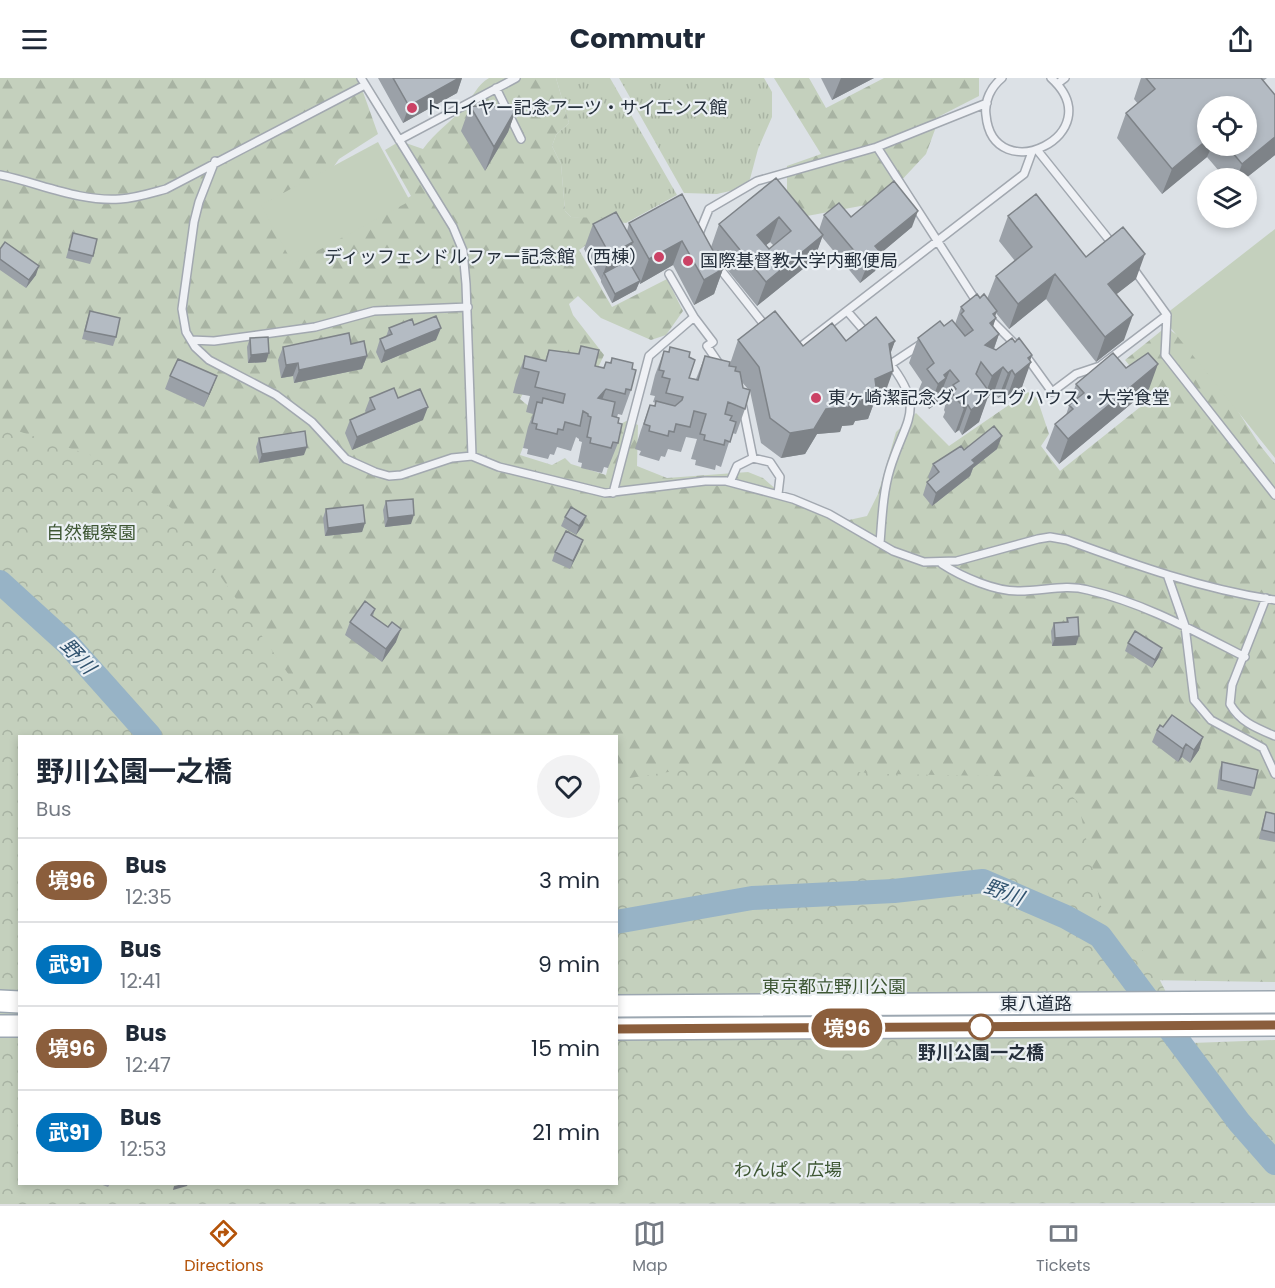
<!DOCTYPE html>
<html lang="en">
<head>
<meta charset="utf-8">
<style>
	:root { --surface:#fff; --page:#f2f2f3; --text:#1f2937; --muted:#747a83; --line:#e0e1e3; --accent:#b45309 }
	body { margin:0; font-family:Poppins,"Noto Sans JP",sans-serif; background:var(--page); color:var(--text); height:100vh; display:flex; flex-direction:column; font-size:22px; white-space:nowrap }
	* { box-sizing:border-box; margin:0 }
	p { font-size:20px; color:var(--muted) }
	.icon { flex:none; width:33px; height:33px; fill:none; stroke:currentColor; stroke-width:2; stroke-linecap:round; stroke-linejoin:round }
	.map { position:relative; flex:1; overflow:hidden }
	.drawer { position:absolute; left:18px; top:657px; width:600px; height:450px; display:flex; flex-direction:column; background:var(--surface); border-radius:0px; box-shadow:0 3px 9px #0003 }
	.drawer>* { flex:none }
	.badge { padding:0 12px; border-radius:20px; font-size:21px; line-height:39px }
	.fabs { position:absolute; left:1197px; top:18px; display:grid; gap:12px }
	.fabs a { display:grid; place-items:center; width:60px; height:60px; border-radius:50%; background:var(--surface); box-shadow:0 3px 9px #0003; font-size:30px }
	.map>.badge { position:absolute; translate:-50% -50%; box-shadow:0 0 0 3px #fff }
	.round { display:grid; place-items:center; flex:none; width:63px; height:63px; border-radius:32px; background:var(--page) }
	.overview { display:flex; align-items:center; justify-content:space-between; height:102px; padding:0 18px }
	h1 { font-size:28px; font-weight:700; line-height:45px }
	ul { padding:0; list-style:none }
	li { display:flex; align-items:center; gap:18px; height:84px; padding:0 18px; border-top:2px solid var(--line) }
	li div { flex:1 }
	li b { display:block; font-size:22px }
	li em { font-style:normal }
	li .badge { min-width:66px; font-weight:700; text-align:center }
	header { display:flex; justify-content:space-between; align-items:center; height:78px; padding:0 18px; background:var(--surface); font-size:27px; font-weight:700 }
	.tab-bar { display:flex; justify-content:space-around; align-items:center; height:84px; border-top:2px solid var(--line); background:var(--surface); font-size:16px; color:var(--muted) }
	.tab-bar a { display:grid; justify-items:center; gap:3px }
	.tab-bar .current { color:var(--accent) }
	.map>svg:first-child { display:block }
	.grass { fill:url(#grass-tufts) }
	.forest { fill:url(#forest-firs) }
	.park { fill:url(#park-crowns) }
	.pitch { fill:#c4d0bd }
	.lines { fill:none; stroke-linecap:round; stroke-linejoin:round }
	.river { stroke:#97b3c6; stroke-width:24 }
	.lane-casing { stroke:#a2a8b0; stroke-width:10 }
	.primary-casing { stroke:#9ca7b1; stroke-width:24 }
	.lane { stroke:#eff1f5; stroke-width:7 }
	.primary { stroke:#fff; stroke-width:21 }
	.wall { fill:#9ba1a8; fill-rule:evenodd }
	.shaded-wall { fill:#7e8388 }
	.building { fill:#b4bbc3; stroke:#7e8388; stroke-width:1.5; fill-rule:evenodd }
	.line-casing { stroke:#fff; stroke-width:14 }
	.line { stroke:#8b5e3c; stroke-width:9 }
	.poi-dot { fill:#cb4265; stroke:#ebf0f4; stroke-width:2 }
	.stop-dot { fill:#fff; stroke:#8b5e3c; stroke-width:3 }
	.labels { text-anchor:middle; stroke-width:4.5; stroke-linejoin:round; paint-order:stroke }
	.poi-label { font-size:18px; fill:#26303c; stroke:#ebf0f4; text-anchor:start }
	.park-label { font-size:18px; fill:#3e5734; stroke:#ebf0f4 }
	.street-label { font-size:18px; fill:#26303c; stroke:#ebf0f4 }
	.stop-label { font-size:18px; font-weight:bold; fill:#26303c; stroke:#ebf0f4 }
	.water-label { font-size:20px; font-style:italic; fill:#31536f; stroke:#ebf0f4 }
</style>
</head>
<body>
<header><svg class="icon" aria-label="menu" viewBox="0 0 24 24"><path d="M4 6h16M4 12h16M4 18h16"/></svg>Commutr<svg class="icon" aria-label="share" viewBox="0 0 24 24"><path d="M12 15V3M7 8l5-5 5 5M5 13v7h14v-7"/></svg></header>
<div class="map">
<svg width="1275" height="1126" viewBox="0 0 1275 1126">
	<defs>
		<pattern id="grass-tufts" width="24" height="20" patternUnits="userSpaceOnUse" patternTransform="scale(1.5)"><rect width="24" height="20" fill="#c4d0bd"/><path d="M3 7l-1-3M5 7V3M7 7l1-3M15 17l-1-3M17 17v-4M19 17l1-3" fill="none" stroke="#a8b3a3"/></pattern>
		<pattern id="forest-firs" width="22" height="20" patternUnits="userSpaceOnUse" patternTransform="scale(1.5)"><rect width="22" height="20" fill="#c4d0bd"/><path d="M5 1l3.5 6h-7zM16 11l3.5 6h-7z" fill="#a8b3a3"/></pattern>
		<pattern id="park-crowns" width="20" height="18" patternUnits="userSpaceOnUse" patternTransform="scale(1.5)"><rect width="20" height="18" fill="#c4d0bd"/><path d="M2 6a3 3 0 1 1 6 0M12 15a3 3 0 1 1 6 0" fill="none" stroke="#a8b3a3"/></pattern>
	</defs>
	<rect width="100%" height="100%" fill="#dce1e6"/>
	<!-- grass -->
	<path class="grass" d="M556 0H610L677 117 626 145 571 139 565 133 561 86 552 68 556 57 569 45Z
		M619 0H764L772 14V39L758 71 750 101 743 110 717 116 684 115Z"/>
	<!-- forest -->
	<path class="forest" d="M0 0H358L378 56 339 81 332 91 386 132 411 118 385 72 400 63 423 71C435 54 451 44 464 29 473 19 477 7 489 0H556L569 45 556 57 552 68 561 86 565 133 571 139 601 140 610 143 604 155 579 172 612 229 667 201 683 233 666 257 651 262 601 240 578 218 569 226 573 237 604 277 597 292 531 300 520 321 531 330 535 339 520 377 552 387 565 380 571 386 606 397 619 347 628 342 638 347 637 388 667 400 748 394 763 400 786 420 849 442 867 438 878 416 896 354 916 335 949 368 1028 314 1037 320 1049 356 1041 368 1060 393 1154 318 1125 282 1166 249 1200 274 1259 366 1275 386V904L1144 902 617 823 616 658H217L0 457Z
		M774 0H809L826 30 884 0H979V18L940 38 926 76 898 106 866 127 807 138 787 118V88L821 76Z"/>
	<!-- park -->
	<path class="park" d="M0 347 114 385 176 434 307 623 352 658H20V1106H616L617 702 726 685 887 696 1052 699 1078 724 1105 846 1146 875 1192 965 1275 962V1125L0 1126Z"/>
	<!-- pitch -->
	<path class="pitch" d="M378 64 410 123 293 186 261 127Z
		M1275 151V380L1162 239Z"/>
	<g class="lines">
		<!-- river -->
		<path class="river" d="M0 504 68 566 150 658
			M616 844 752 820 894 813 983 803 1066 839 1100 858 1239 1044 1275 1085"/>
		<defs>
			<path id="lane" d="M361 0 453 149 463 173 466 206 472 378
				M1002 0C991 9 984 23 986 37 993 113 1113 56 1051 0
				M1057 6 1065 0
				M496 10 521 61
				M399 62 516 0
				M877 69 978 226
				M1038 73 1114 168
				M215 83 199 124 194 144 182 231 186 254 195 269 209 282 276 317 312 344 346 381 375 394 389 398 401 397 452 380 472 378 499 389 605 415 705 403H726L793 421 829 436 893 473 924 484 957 483 1038 461 1050 459 1067 462C1135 487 1202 511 1275 522
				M0 97C39 105 80 124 120 121 136 120 151 115 166 111L365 7
				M698 158 709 131 757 103 877 69 987 25
				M717 187 766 249
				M1133 190 1167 237 1165 277 1275 417
				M847 233 867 256
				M694 239 713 264 707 268 720 287
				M988 239 1016 267
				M191 262 214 263 315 249 374 233 468 229
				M795 273 1024 96 1032 74
				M1026 278 1052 314 1076 296 1100 288 1167 237
				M891 286 921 266
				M742 325 753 380
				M730 404 737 388 753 380 770 384 780 399 778 416
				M613 415 649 278 694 239 669 196
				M880 465C882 440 883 414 890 391 906 339 927 332 888 283
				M942 486C962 499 996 514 1020 513 1043 513 1066 506 1088 512 1144 525 1194 553 1245 579
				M1168 499 1185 548 1194 622 1211 642 1263 670 1275 696
				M1266 520 1232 607 1230 626C1240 644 1256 650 1275 658"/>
			<path id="primary" d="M0 923 20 924
				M616 928 1275 924
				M0 948H20
				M616 951 1275 947"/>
		</defs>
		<!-- lane casing -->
		<use href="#lane" class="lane-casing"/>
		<!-- primary casing -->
		<use href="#primary" class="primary-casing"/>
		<!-- lane -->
		<use href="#lane" class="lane"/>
		<!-- primary -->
		<use href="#primary" class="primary"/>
	</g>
	<!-- wall -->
	<path class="wall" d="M378 0H462L457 15 403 45Z
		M821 0H874L832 22Z
		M1141 0H1267L1263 3 1275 17V77L1246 100H1225L1207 79 1162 116 1117 60 1126 35 1138 26 1134 21ZM1208 28 1246 68H1208Z
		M470 28 517 29 508 54 485 93 461 53Z
		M776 100 819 152 824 137 851 139 912 149 881 175 882 176 875 193 860 205 822 159 814 182 757 228 717 179 723 191 714 216 694 227 673 187 640 206 639 204 636 212 612 225 601 204V202L584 171 593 146 627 153 629 145 711 169 719 146ZM770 164 774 168 769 171 766 167Z
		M1008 138 1086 179 1136 201 1116 216 1124 262 1096 284 1046 221 1009 251 996 235 993 249 999 256 994 271 1030 282 1022 309 1006 322 1003 317 998 320 994 314 987 319 979 344 962 357 959 352 955 355 943 339 945 334 944 332 946 324 941 317 937 325 929 331 917 316 922 304 909 285 918 260 944 248 955 246 961 229 980 220 987 221 996 198 1015 183 999 163Z
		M73 155 93 178 90 186 66 180Z
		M0 171 36 197 26 210 0 192Z
		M90 233 116 259 113 268 82 261 87 242Z
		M414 247 436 262 381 285 376 274 380 261 386 259 389 250Z
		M250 260 266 284 248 285 247 269Z
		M738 262 803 268 846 263H895L890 275 884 318 875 322 868 341 855 343 853 347 842 348 840 354 817 356 805 376 781 380 761 365 750 313 745 331 736 356 732 355 721 389 716 387 715 392 695 387 696 382 691 381 697 361 686 359 681 374 668 371 665 379 661 378 659 383 639 377 641 373 635 371 641 352 650 327 655 328 656 325 653 324 655 318 650 317 655 297 664 273 689 279V300L696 301 705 278 730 286ZM741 303 748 311 743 310Z
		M351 266 367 278 362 291 294 305 293 298 281 300 278 282 283 269Z
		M581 268 595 288 603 290 606 284 610 285 612 280 632 291 631 312 622 337 618 336 617 339 618 345V365L608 390 604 389 602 395 581 390 582 385 578 384 582 364 579 363V361L576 359 571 373 557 369 554 377 550 376 548 381 527 376 528 371 523 370 528 349 533 336 526 334 530 318 513 315 516 303 525 278 545 283 549 272 578 276Z
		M1126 290 1149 311 1059 386 1046 370 1055 346 1066 337 1076 306Z
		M170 298H217L204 329 165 311Z
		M370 320H398L423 342 352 372 345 355 350 342 366 335 365 333Z
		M259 360 304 377 259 385 256 369Z
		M997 371 973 390 970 398 932 428 923 417 927 404 930 402 928 399 933 386 964 372Z
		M386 423 411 446 385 449 383 432Z
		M326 431 365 445 362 454 325 458 323 440Z
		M586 438 583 447 576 457 561 448 565 439Z
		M580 471 570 491 552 483 555 474Z
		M375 531 373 538 396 564 382 584 345 557 350 544Z
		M1067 540 1076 567 1052 568 1051 553 1054 545 1066 544Z
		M1128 565 1162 570 1159 579 1152 590 1125 573Z
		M1157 652 1199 672 1190 685 1182 679 1178 684 1152 664Z
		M1222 684 1254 710 1251 718 1217 711 1219 693Z
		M1266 734 1275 736V764L1259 761 1263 743Z
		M100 1106H110L108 1109Z"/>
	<!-- shaded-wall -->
	<path class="shaded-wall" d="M459 0H462L457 15 403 45 409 28Z
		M841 0H874L832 22Z
		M517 29 508 54 485 93 494 69Z
		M1275 59V77L1246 100H1237L1242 86Z
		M1208 61V68H1212L1207 79 1162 116 1172 91Z
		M918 133 912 149 869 185 875 168Z
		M779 139 770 164 748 182 757 157Z
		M823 157 814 182 757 228 766 204Z
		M682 163 673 187 640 206 649 181Z
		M633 164 624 189 604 195 601 202 610 177Z
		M882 176 875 193 860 205 867 188Z
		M1145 176 1136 201 1099 230 1108 206Z
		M39 188 36 197 26 210 29 202Z
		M723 191 714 216 694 227 704 202Z
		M1055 196 1046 221 1009 251 1018 226Z
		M640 203 636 212 612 225 615 216Z
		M997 233 993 243 996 240 987 265 999 256 990 281 981 284 972 309 993 236Z
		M1133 237 1124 262 1096 284 1105 259Z
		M441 250 436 262 381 285 385 273Z
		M895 263 886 288 889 266Z
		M269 275 266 284 248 285 251 277Z
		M1032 277 1029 286 1031 284 1022 309 1006 322 1015 297 1028 280Z
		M367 278 362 291 294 305 299 292Z
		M298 285 293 298 281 300 286 287Z
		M1158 286 1149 311 1059 386 1068 361Z
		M1003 289 994 314 985 321 988 319 979 344 962 357 971 332 986 314 992 298Z
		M950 292 937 325 929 331 938 306 944 297Z
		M1012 292 1003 317 998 320 1008 295Z
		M893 293 884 318 875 322 868 341 855 343 853 347 842 348 840 354 817 356 805 376 781 380 790 355 826 331 861 318 875 301Z
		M217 298 212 311 204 329 209 316Z
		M606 311 597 336 598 320Z
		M968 327 959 352 955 355 964 330Z
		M428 329 423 342 352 372 357 359Z
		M1002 358 997 371 973 390 970 398 932 428 936 415 972 382Z
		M307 369 304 377 259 385 262 376Z
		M414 437 411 446 385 449 388 440Z
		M586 438 583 447 576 457 579 448Z
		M365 445 362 454 325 458 328 450Z
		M583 462 580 471 570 491 573 483Z
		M401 551 396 564 382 584 386 571Z
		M1079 558 1076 567 1052 568 1055 560Z
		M1162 570 1159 579 1152 590 1155 582Z
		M1203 659 1199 672 1190 685 1194 672Z
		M1186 666 1182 679 1178 684 1183 671Z
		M183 1106H188L187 1108 173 1112 174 1108Z"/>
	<!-- building -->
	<path class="building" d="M393 0H459L409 28Z
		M1146 0H1261L1275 17V59L1242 86 1227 68H1246V28H1208V61L1172 91 1126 35 1155 11Z
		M470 28 517 29 494 69Z
		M776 100 823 157 766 204 719 146ZM779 139 791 153 769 171 757 157Z
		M894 103 918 133 875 168 882 176 867 188 824 137 839 125 851 139Z
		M682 116 723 191 704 202 682 163 649 181 629 145Z
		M1036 116 1086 179 1123 149 1145 176 1108 206 1133 237 1105 259 1055 196 1018 226 996 198 1032 169 1008 138Z
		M616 134 633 164 610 177 593 146Z
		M73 155 97 161 93 178 69 172Z
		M5 164 39 188 29 202 0 181V171Z
		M628 182 640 203 615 216 604 195Z
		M977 216 980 220 984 216 997 233 993 236 996 240 990 245 999 256 985 267 996 272 1012 260 1015 264 1019 260 1032 277 1028 280 1031 284 1015 297 1012 292 1008 295 1003 289 992 298 981 284 976 296 988 312 984 315 988 319 971 332 968 327 964 330 952 315 956 311 953 307 959 303 950 292 944 297 946 300 938 306 927 291 934 285 918 260 940 243 944 248 952 242 965 258 973 252 961 236 964 233 961 229Z
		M90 233 120 240 116 259 85 253Z
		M775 233 803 268 832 245 846 263 876 239 895 263 889 266 893 293 875 301 877 316 861 318 862 323 849 324V329L826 331 814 351 790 355 770 340 759 289 738 262Z
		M436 238 441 250 385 273 380 261 392 256 389 250 412 241 414 247Z
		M349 255 351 266 364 263 367 278 299 292 298 285 286 287 283 269Z
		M268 259 269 275 251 277 250 260Z
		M581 268 599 272 595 288 604 290 606 284 611 285 612 280 633 285 632 291 636 292 631 312 626 311 625 316 606 311 598 320 615 324 612 338 619 340 618 345 622 346 618 365 613 364 611 370 590 365 591 360 587 359 591 339 588 338V336L583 333 580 348 565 344 563 352 558 351 557 356 536 351 537 346 532 345 537 324 542 325 543 320 563 325 565 316 535 309 539 294 523 290 525 278 546 283 549 272 579 276Z
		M670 269 690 274 689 279 695 282 689 300 698 302 705 278 730 284 729 288 736 289 735 293 740 294 743 310 750 312 745 331 728 324 725 336 732 338 730 342 736 344 730 364 725 362 724 367 704 362 705 357 700 356 706 336 694 333 690 349 676 346 674 354 669 353 668 358 649 353 650 348 644 346 650 327 655 328 656 323 675 328 682 322 683 319 666 315 670 301 662 299 664 293 659 292 664 273 669 274Z
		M1113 275 1126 290 1148 275 1158 286 1068 361 1055 346 1073 331 1069 327 1084 315 1076 306Z
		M178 281 217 298 209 316 170 298Z
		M394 310 398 320 420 311 428 329 357 359 350 342 375 331 370 320Z
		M994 348 1002 358 972 382 975 385 936 415 927 404 939 394 933 386 961 368 964 372Z
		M305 353 307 369 262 376 259 360Z
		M413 421 414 437 388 440 386 423Z
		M363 427 365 445 328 450 326 431Z
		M571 429 586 438 579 448 565 439Z
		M566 453 583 462 573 483 555 474Z
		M365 523 375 531 371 537 388 549 392 544 401 551 386 571 350 544Z
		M1078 539 1079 558 1055 560 1054 545 1068 544 1067 540Z
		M1135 553 1162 570 1155 582 1128 565Z
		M1172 637 1203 659 1194 672 1186 666 1183 671 1157 652 1160 647 1163 649Z
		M1222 684 1258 692 1254 710 1221 702Z
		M1266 734 1275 736V755L1262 752Z"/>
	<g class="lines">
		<defs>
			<path id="line" d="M616 951 1275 947"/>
		</defs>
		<!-- line casing -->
		<use href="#line" class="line-casing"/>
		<!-- line -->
		<use href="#line" class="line"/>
	</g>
	<!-- markers -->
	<g class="poi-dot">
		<circle cx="412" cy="30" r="6"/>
		<circle cx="659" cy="179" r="6"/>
		<circle cx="688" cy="183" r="6"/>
		<circle cx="816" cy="320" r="6"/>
	</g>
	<circle class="stop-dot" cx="981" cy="949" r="12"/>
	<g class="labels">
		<!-- poi labels -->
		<g class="poi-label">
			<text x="424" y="36">トロイヤー記念アーツ・サイエンス館</text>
			<text x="647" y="185" text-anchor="end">ディッフェンドルファー記念館（西棟）</text>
			<text x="700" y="189">国際基督教大学内郵便局</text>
			<text x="828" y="326">東ヶ崎潔記念ダイアログハウス・大学食堂</text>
		</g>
		<!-- park labels -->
		<g class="park-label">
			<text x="91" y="461">自然観察園</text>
			<text x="834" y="915">東京都立野川公園</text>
			<text x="788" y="1098">わんぱく広場</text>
		</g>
		<!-- street labels -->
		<g class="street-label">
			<text x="1036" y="932">東八道路</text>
		</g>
		<!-- stop labels -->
		<g class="stop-label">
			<text x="981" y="981">野川公園一之橋</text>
		</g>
		<!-- water labels -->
		<g class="water-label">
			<text transform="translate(78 578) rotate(47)" y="7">野川</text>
			<text transform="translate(1004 814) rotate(20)" y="7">野川</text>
		</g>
	</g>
</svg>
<div class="fabs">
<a><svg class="icon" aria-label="locate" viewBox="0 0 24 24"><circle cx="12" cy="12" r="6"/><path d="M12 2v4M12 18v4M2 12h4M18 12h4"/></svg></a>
<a><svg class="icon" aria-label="layers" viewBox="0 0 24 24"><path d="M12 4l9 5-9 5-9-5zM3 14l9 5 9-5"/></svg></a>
</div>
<b class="badge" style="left:847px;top:950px;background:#8b5e3c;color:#fff">境96</b>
<section class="drawer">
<div class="overview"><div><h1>野川公園一之橋</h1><p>Bus</p></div><a class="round"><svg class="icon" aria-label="heart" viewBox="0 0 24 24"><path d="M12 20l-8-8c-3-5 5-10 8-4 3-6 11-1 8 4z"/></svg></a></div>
<ul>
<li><span class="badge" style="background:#8b5e3c;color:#fff">境96</span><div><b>Bus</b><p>12:35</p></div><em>3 min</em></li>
<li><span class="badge" style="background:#0072bc;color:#fff">武91</span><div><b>Bus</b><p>12:41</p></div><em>9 min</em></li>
<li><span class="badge" style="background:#8b5e3c;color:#fff">境96</span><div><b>Bus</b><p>12:47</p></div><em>15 min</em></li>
<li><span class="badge" style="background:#0072bc;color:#fff">武91</span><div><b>Bus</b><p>12:53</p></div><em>21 min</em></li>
</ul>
</section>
</div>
<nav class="tab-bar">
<a class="current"><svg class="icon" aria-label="directions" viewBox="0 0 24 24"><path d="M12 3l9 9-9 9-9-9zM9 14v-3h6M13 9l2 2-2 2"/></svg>Directions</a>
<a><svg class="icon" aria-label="map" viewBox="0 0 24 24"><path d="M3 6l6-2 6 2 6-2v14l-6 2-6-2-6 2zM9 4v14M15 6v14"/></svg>Map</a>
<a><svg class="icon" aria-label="tickets" viewBox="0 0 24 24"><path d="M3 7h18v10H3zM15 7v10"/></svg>Tickets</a>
</nav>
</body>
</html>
